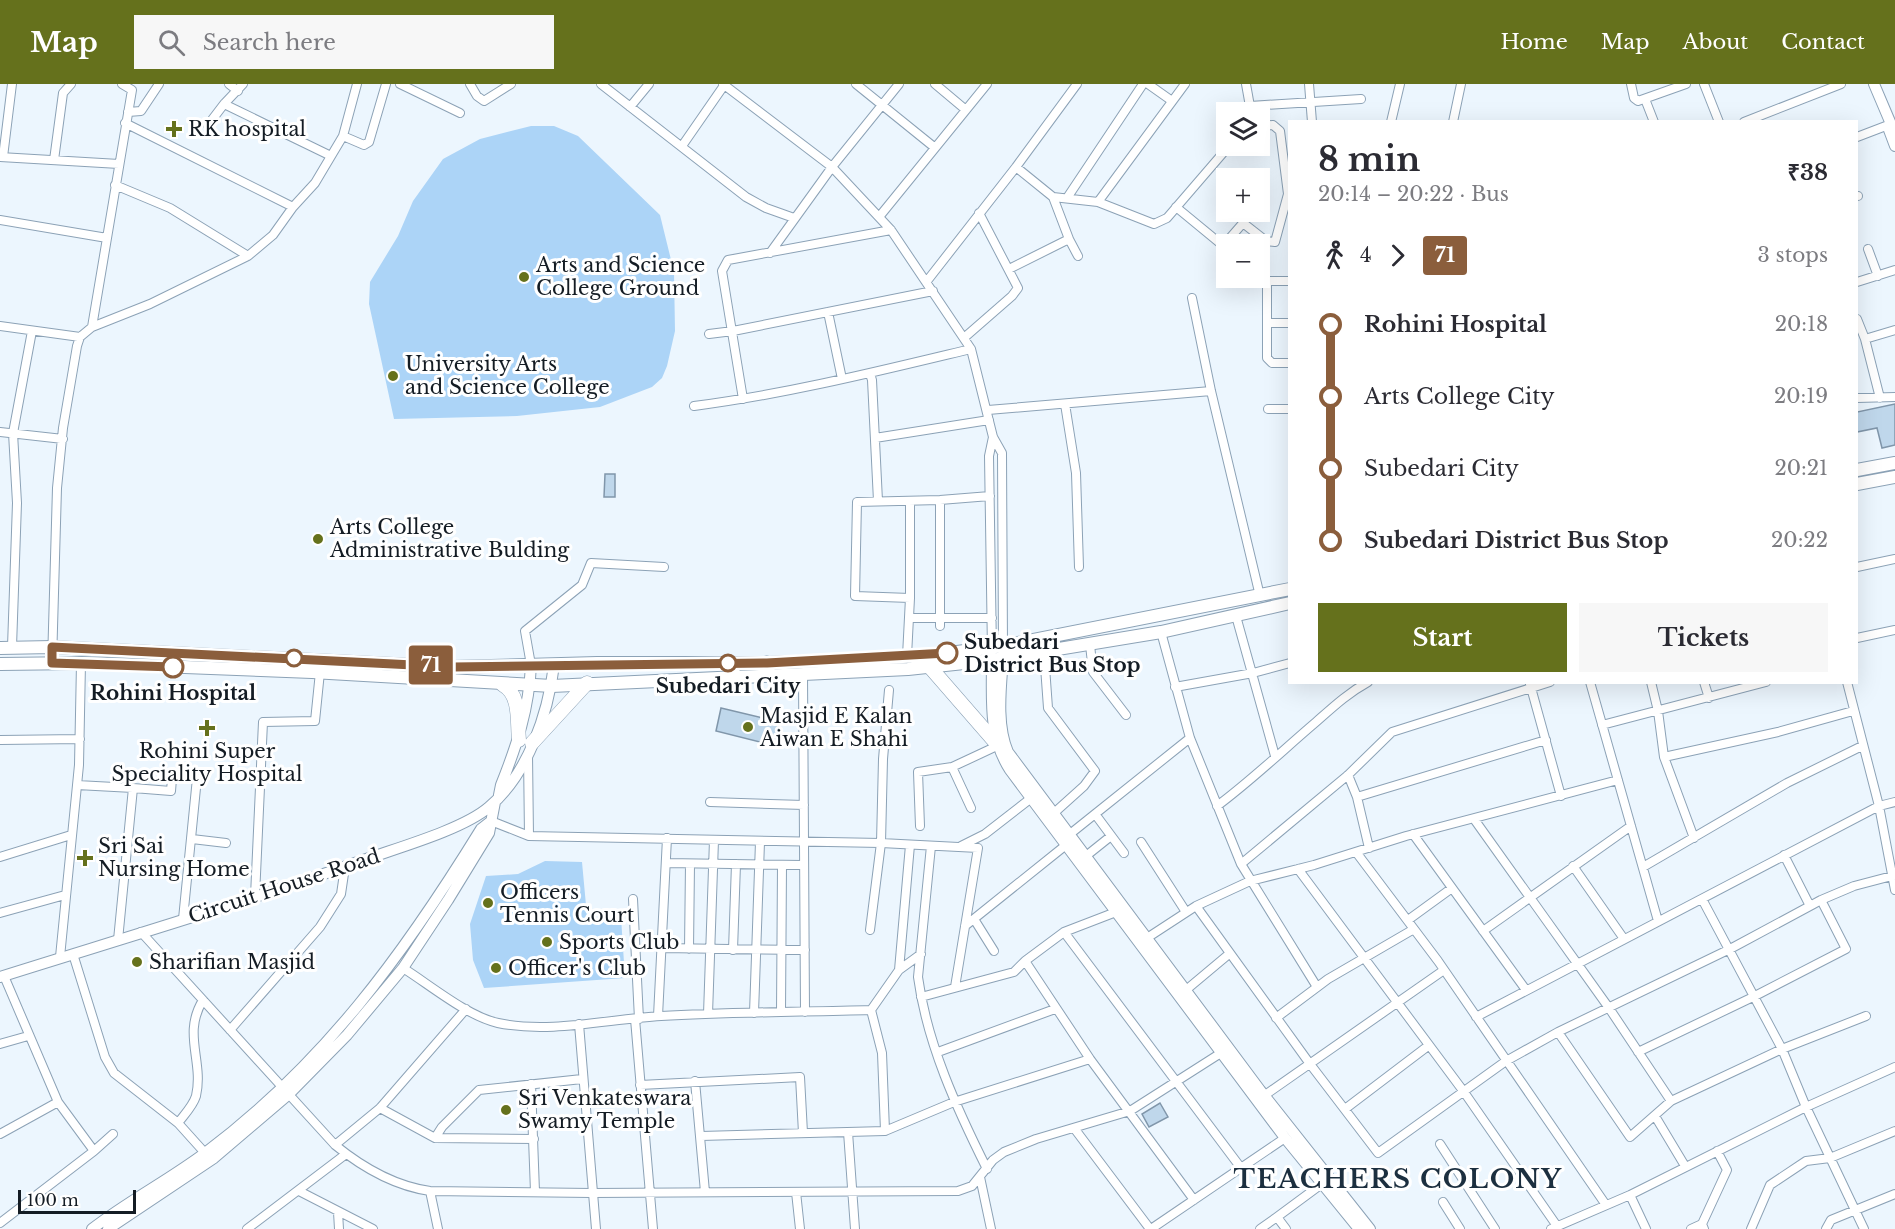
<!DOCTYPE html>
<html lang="en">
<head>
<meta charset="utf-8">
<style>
	:root { --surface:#fff; --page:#f7f7f7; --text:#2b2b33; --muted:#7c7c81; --accent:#65711c }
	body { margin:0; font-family:"Libre Baskerville",serif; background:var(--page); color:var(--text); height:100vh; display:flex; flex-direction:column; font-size:22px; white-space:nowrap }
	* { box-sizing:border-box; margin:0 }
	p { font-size:20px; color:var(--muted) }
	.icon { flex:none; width:33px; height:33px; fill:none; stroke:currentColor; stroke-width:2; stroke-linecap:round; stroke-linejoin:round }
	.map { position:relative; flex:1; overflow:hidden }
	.details { position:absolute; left:1288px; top:36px; width:570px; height:564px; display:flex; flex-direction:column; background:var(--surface); border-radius:0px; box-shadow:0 6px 24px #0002 }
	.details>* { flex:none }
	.badge { padding:0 12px; border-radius:4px; font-size:21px; line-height:39px }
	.buttons { position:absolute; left:1216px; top:18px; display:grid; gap:12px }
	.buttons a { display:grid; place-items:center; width:54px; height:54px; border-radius:0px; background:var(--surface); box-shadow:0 6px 24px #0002; font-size:30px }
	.scale { position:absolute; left:18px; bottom:15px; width:118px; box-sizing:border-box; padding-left:6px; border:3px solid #141c24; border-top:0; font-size:16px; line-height:21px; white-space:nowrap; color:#141c24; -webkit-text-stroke:4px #fff; paint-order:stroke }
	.map>.badge { position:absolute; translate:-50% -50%; box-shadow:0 0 0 3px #fff }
	.legs { display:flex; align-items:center; gap:9px; height:66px; padding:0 30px; font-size:20px }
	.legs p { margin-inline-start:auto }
	.headline { display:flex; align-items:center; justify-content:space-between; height:102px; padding:0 30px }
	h1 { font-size:33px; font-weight:800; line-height:45px }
	.action { display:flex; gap:12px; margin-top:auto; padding:12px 30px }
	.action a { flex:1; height:69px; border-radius:0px; background:var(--accent); color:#fff; font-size:24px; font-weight:800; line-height:69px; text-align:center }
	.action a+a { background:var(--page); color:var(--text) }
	ul { padding:0 30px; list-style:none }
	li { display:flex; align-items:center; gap:21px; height:72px; font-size:22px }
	li i { display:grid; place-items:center; width:9px; height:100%; margin:0 8px; background:currentColor }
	li i::after { content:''; width:15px; height:15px; margin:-8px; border:4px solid; border-radius:50%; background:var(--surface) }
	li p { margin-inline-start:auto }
	li:first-child i { background:linear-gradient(#0000 50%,currentColor 0) }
	li:last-child i { background:linear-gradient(currentColor 50%,#0000 0) }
	header { display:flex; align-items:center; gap:36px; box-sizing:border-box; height:84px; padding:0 30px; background:var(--accent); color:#fff }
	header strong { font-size:28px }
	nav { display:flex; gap:33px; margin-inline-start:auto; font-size:21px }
	.search { width:420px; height:54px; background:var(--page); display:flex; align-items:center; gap:15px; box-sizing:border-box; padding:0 21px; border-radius:0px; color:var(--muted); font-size:22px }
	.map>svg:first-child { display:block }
	.green { fill:#acd4f7 }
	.building { fill:#bfd7eb; stroke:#8096aa; stroke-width:1.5 }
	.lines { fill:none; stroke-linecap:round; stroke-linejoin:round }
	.minor-casing { stroke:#8ca2b6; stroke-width:10 }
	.tertiary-casing { stroke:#8ca2b6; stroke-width:12 }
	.primary-casing { stroke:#8ca2b6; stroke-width:14 }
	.trunk-casing { stroke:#8ca2b6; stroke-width:15 }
	.minor { stroke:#fff; stroke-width:8 }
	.tertiary { stroke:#fff; stroke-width:10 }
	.primary { stroke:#fff; stroke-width:12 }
	.trunk { stroke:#fff; stroke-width:14 }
	.line-1-casing { stroke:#fff; stroke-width:14 }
	.line-1 { stroke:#8b5e3c; stroke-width:9 }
	.poi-dot { fill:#65711c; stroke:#fff; stroke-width:2 }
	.stop-1-dot { fill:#fff; stroke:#8b5e3c; stroke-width:3 }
	.labels { text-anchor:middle; stroke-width:6; stroke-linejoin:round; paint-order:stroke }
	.poi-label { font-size:20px; fill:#141c24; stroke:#fff; text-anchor:start }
	.stop-label { font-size:20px; font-weight:bold; fill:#141c24; stroke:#fff }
	.street-label { font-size:20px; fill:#141c24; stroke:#fff }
	.district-label { font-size:26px; font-weight:bold; letter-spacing:1.5px; fill:#1c2f3f; stroke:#fff }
</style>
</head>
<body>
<header>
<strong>Map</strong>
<div class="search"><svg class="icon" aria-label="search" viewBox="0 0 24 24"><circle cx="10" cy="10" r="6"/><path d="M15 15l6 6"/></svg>Search here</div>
<nav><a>Home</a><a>Map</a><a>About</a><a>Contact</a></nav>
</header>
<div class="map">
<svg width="1895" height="1145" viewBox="0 0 1895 1145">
	<rect width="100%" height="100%" fill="#ecf6fe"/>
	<!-- green -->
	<path class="green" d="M531 42H554L578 52 660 131 674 188 675 247 667 282 662 294 652 303 600 323 517 332 394 335 369 220 370 198 398 152 413 117 443 75 480 55Z
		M545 777 582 778 587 832 621 833 625 894 484 904 473 876 470 840 486 792 518 790Z"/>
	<!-- building -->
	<path class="building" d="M1895 320V361L1882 364 1877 344 1857 348V328Z
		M605 390H615V413H604Z
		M721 624 780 638 775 658 765 655 764 659 716 647Z
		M1160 1019 1168 1033 1149 1043 1142 1030Z"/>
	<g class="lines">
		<defs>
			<path id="minor" d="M229 0 238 7
				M400 0 460 29
				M470 0 477 12 484 17 511 0
				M601 0 746 113 766 124 794 134
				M723 0 832 83 891 146 971 265 993 353 1002 369 1003 565
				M856 0 934 63
				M935 0 966 26
				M1148 0 1172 17
				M1246 0 1251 28
				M1309 0 1312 38
				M1631 0 1634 14 1638 17 1686 0
				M1704 0 1719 38
				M1645 15 1654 38
				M224 20 331 72
				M1250 22 1361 15
				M630 23 649 0
				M128 28 141 27 159 0
				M1391 38 1400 0
				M1453 38 1461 0
				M1744 38 1841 0
				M125 39 293 123 315 99 343 52 357 0
				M208 41 224 20 243 0
				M343 52 364 61 369 58 386 0
				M1857 53 1891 40
				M682 62 725 0
				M0 73 119 80
				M3 73 12 0
				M54 76 63 9 71 0
				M115 101 170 124 248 172 273 151 293 123
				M1857 112H1858
				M1053 113 1098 118 1154 140 1167 134 1229 62
				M1067 114 1143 0
				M1098 118 1185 0
				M1176 123 1227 165
				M879 133 987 0
				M0 136 107 154
				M1243 139 1266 157 1275 158 1288 110 1280 47 1273 41 1260 42
				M1069 155 1078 172
				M1223 162 1243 139V128
				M1868 165 1878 192
				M770 169 832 83 899 0
				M1009 185 1069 155 1053 113 1016 83
				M1260 192 1267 197H1290
				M927 197 1016 83 1077 0
				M1267 197V274L1272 279H1290
				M1857 198 1895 186
				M1192 214 1211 307 1260 512
				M828 228 842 295
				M1857 235 1865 255 1880 314
				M1267 239H1290
				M0 242 80 253
				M92 243 150 220 248 172
				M709 250 733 247 933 207
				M965 253 1012 212 1018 204 979 129
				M1865 255 1895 246
				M870 290 872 296 878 417
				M1857 314 1895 313
				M743 315 722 187 728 176 891 146
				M1065 320 1076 389 1079 483
				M694 322C787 310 879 287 971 265
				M1268 325H1290
				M988 326 1211 307
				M0 348 63 355
				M875 354 989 336
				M1857 483 1895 475
				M910 514 855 512 857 418 940 416 990 412
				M1236 532 1275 672
				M909 534H992
				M940 542V416
				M1161 548 1190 654 1241 780 1317 903
				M1857 554 1895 546
				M1090 561 1093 588 1126 631
				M12 563 17 419 13 349 32 247
				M992 568 989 372 993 353
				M1044 569 1048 624 1095 687 1084 702 1054 729
				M907 572 910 514V417
				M52 579 57 404 63 344 77 262 80 253 92 243 132 6 122 0
				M531 581 525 547 582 501 591 479 664 483
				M803 589 805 928
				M1590 598 1658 837
				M1651 598 1658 627 1664 673 1694 754
				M1704 598 1709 614
				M1847 598 1879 722 1895 806
				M1530 600 1561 712
				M1175 603 1253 589 1290 579
				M1602 641 1766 598
				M0 656 80 655
				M528 671 529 752
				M1664 673 1778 648 1853 627
				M1348 691 1357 713 1369 764
				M77 701 133 704 118 856
				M133 704 171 707 172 695
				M1357 713 1546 656
				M710 718 804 721
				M1217 722C1252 696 1283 666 1316 638 1333 623 1348 609 1368 598
				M971 724 952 683 997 662
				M1098 734 1124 769
				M1474 735 1609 924 1671 1017
				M491 737 529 752 881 759 978 764 955 903
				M920 742 918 688 952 683
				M1070 750 1190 654
				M1413 750 1526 906
				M192 755 226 759
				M1141 758 1186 828
				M931 762 918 893C927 960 957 1025 987 1085
				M961 762 985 750 1030 715
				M1356 768 1438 877 1606 1121
				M1086 772 1111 752
				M0 773 71 751
				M666 779 803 781
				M1241 780 1348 691 1392 648 1550 598
				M1573 782 1624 855
				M1643 783 1787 699 1862 662
				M1298 785 1464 1008 1557 1142
				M255 812 263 638 315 637 320 588
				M633 815 639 935
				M1702 815 1782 965 1806 1023 1864 1145
				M1821 816 1854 802 1892 792
				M1196 822 1310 980 1378 1069 1506 977 1558 948 1730 865 1810 822
				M0 829 65 811
				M183 835 197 694
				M974 835 994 867
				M1408 836 1452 804
				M965 842 1066 761
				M870 846 881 759 883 675 889 606
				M1483 847 1631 742
				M141 848 335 1061C362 1083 395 1102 430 1107L592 1109 958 1107 972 1102 993 1076 1004 1068 1036 1055 1130 1027 1224 967
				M1064 848 1241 1084
				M1147 854 1196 822 1250 797 1314 781 1406 752 1618 696
				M662 864 805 866
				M689 865 690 780
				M733 866 736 780
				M73 870 105 973 114 989 178 1039 205 1069
				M60 873 79 681 81 579
				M1025 877 1064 848 1116 828
				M403 884C430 901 467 932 498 939 550 950 608 935 661 932 731 928 801 928 871 926L882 969 885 1047
				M899 886 910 761
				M1186 906 1229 870
				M921 913 1014 888 1025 877 1090 975 1194 1116
				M871 926 899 886 921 870
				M781 928 782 781
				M754 929 760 758
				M708 930 714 756
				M658 932 667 754
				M1476 933 1879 722 1895 718
				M1276 934 1328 895 1414 845
				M635 935 653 1145
				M579 940 596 1145
				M230 946 320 843 341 810 345 783
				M1558 948 1630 1053 1671 1017 1782 965 1866 932
				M0 960 28 952
				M938 968 1055 925
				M1638 968 1753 913 1846 865 1821 816 1810 822 1784 771
				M695 997 705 1108
				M531 1000 535 1108
				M640 1001 800 993 803 1049
				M1265 1011 1444 886
				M380 1024 435 1054 534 1055
				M1345 1025 1428 962
				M1655 1032 1685 1082
				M178 1039C184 1031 193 1022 196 1012 204 977 182 950 203 916
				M1074 1044 1150 1145
				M848 1048 855 1145
				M0 1050 58 1018
				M701 1052 885 1047 954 1018 1090 975
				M435 1054 442 1043 479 1006 582 995
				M1440 1060 1495 1145
				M335 1061 380 1024 466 925
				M94 1067 113 1050
				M980 1093 991 1145
				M299 1107 373 1145
				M430 1107 438 1145
				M796 1108 800 1145
				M1630 1111 1646 1145
				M1443 1118 1460 1145
				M338 1128 339 1145
				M0 1139 94 1067 58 1018 4 892
				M247 1145 346 1070
				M1151 1145 1285 1054
				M1260 1145 1277 1133
				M1286 1145 1277 1133 1323 1099
				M1551 1145 1630 1111 1806 1023 1895 983
				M1691 1145 1702 1140
				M1704 1145 1702 1140 1727 1086 1717 1067
				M1751 1145 1770 1101 1806 1077 1830 1074 1895 1047
				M1826 1145 1831 1136 1895 1110"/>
			<path id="tertiary" d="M1874 0 1891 40 1895 44
				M1891 40 1889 46 1895 62
				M1003 574C1001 603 996 640 1008 668L1260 1006 1370 1145
				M992 576C992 615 988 652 1010 686L1285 1054 1359 1145
				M499 711 501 701C517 661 529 625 531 581
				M0 893C124 854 250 817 372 773 404 762 465 744 489 723 528 690 548 630 554 581
				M92 1145C128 1117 169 1096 205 1069 324 980 404 870 481 745L490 738
				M108 1145 214 1074 288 1011 347 951 403 884 448 816 489 749 495 718"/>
			<path id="primary" d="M1857 386 1895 379
				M1857 400 1895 393
				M0 564 52 563 453 583 597 579H767L855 576 934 571 1003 562 1290 505
				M0 580 81 579 312 588 552 602 908 585 992 576 1161 548 1290 519"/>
			<path id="trunk" d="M732 579 733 593
				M767 579 768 591
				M929 582 996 659
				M503 601C521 611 517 638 519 656
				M532 659 587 599"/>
		</defs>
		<!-- minor casing -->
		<use href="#minor" class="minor-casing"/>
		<!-- tertiary casing -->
		<use href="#tertiary" class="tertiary-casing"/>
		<!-- primary casing -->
		<use href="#primary" class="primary-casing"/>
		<!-- trunk casing -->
		<use href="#trunk" class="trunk-casing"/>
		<!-- minor -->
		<use href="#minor" class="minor"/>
		<!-- tertiary -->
		<use href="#tertiary" class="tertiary"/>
		<!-- primary -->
		<use href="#primary" class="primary"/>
		<!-- trunk -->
		<use href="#trunk" class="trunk"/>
	</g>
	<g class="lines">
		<defs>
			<path id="line-1" d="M173 583 52 579V563L453 583 767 579 947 569"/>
		</defs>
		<!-- line-1 casing -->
		<use href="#line-1" class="line-1-casing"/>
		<!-- line-1 -->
		<use href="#line-1" class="line-1"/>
	</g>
	<!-- markers -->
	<g class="poi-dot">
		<path d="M171 36h6v6h6v6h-6v6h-6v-6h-6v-6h6z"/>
		<circle cx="524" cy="193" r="6"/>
		<circle cx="393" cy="292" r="6"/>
		<circle cx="318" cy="455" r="6"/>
		<circle cx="748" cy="643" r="6"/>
		<path d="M204 635h6v6h6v6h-6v6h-6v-6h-6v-6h6z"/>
		<path d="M82 765h6v6h6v6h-6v6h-6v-6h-6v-6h6z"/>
		<circle cx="488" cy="819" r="6"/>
		<circle cx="547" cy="858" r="6"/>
		<circle cx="137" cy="878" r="6"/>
		<circle cx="496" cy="884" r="6"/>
		<circle cx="506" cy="1026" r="6"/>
	</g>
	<g class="stop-1-dot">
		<circle cx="947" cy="569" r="10"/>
		<circle cx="294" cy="574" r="8"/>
		<circle cx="728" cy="579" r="8"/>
		<circle cx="173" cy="583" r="10"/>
	</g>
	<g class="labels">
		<!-- poi labels -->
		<g class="poi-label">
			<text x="188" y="52">RK hospital</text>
			<text x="536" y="188">Arts and Science<tspan x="536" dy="23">College Ground</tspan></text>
			<text x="405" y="287">University Arts<tspan x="405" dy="23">and Science College</tspan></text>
			<text x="330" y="450">Arts College<tspan x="330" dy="23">Administrative Bulding</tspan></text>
			<text x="760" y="639">Masjid E Kalan<tspan x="760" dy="23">Aiwan E Shahi</tspan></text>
			<text x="207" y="674" text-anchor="middle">Rohini Super<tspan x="207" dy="23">Speciality Hospital</tspan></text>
			<text x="98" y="769">Sri Sai<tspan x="98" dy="23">Nursing Home</tspan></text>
			<text x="500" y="815">Officers<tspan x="500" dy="23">Tennis Court</tspan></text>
			<text x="559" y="865">Sports Club</text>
			<text x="149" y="885">Sharifian Masjid</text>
			<text x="508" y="891">Officer's Club</text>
			<text x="518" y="1021">Sri Venkateswara<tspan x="518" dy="23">Swamy Temple</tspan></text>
		</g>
		<!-- stop labels -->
		<g class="stop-label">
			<text x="964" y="565" text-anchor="start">Subedari<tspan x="964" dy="23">District Bus Stop</tspan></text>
			<text x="728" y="609">Subedari City</text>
			<text x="173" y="616">Rohini Hospital</text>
		</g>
		<!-- street labels -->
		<g class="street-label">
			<text transform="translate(284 802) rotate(-18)" y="7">Circuit House Road</text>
		</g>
		<!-- district labels -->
		<g class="district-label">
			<text x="1398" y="1104">TEACHERS COLONY</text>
		</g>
	</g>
</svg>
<div class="buttons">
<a><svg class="icon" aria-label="layers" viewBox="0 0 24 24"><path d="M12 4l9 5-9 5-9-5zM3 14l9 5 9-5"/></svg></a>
<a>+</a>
<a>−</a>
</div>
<div class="scale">100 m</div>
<b class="badge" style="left:431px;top:581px;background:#8b5e3c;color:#fff">71</b>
<section class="details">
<div class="headline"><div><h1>8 min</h1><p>20:14 – 20:22 · Bus</p></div><b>₹38</b></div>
<div class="legs"><svg class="icon" aria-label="walk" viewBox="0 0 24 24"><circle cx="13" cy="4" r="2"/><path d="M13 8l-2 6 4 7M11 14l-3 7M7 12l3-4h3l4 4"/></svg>4<svg class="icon" aria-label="forward" viewBox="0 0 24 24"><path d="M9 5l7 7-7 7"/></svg><b class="badge" style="background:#8b5e3c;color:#fff">71</b><p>3 stops</p></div>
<ul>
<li><i style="color:#8b5e3c"></i><b>Rohini Hospital</b><p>20:18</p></li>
<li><i style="color:#8b5e3c"></i><span>Arts College City</span><p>20:19</p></li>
<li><i style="color:#8b5e3c"></i><span>Subedari City</span><p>20:21</p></li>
<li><i style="color:#8b5e3c"></i><b>Subedari District Bus Stop</b><p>20:22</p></li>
</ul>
<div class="action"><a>Start</a><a>Tickets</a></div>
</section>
</div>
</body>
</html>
